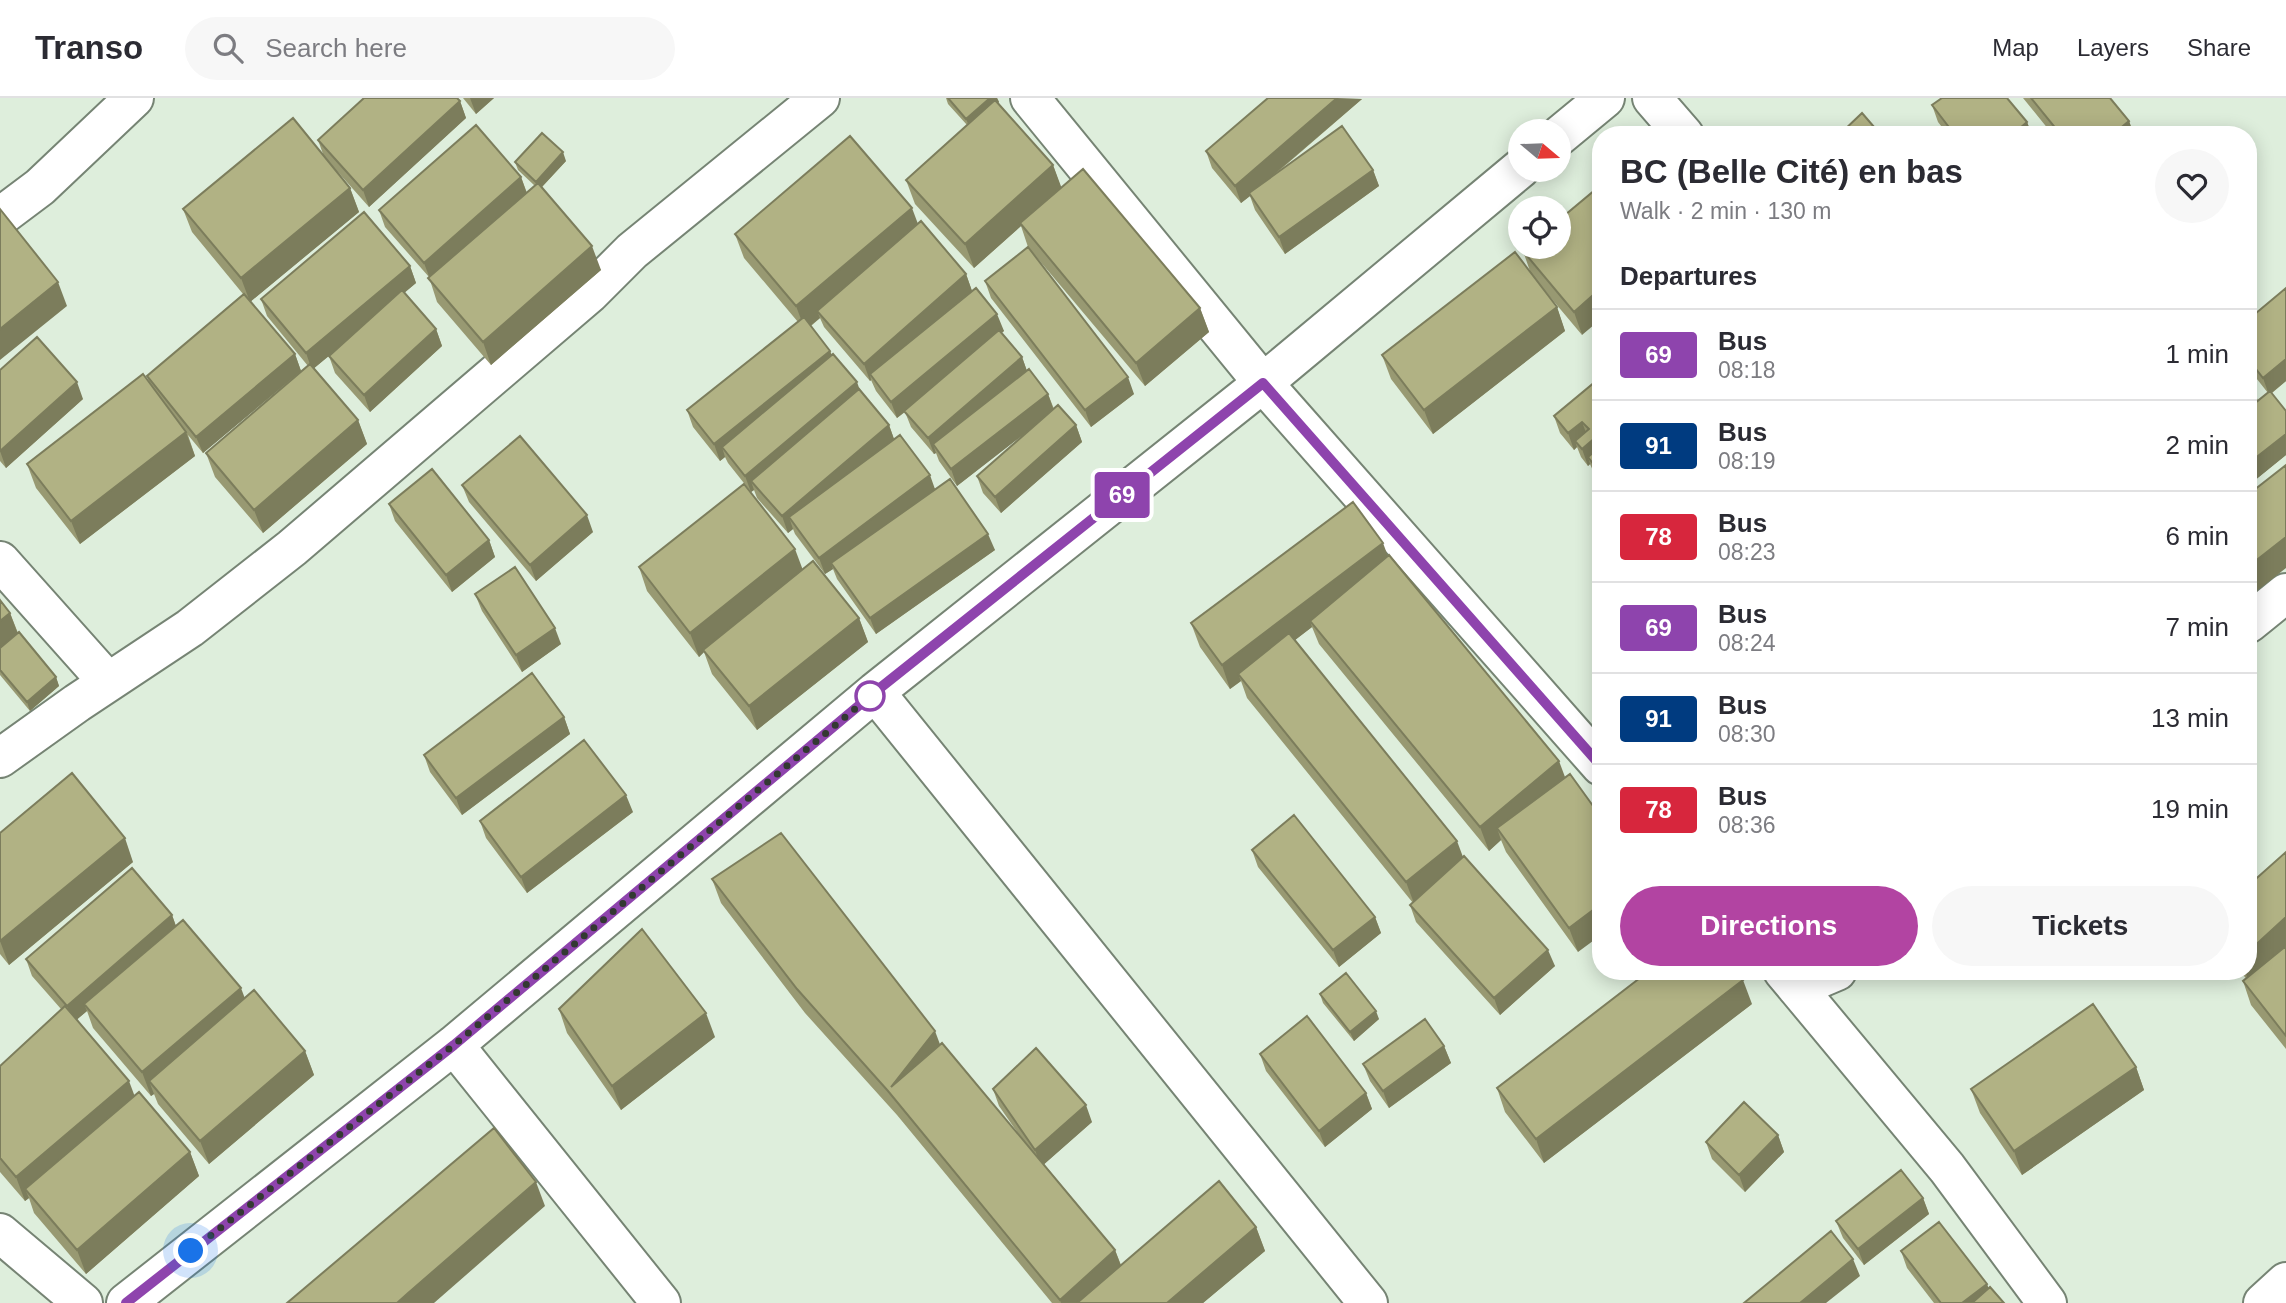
<!DOCTYPE html>
<html lang="en">
<head>
<meta charset="utf-8">
<style>
	:root { --surface:#fff; --page:#f7f7f7; --text:#2b2b33; --muted:#7c7c81; --line:#e1e1e2; --accent:#b244a2 }
	body { margin:0; font-family:Helvetica,sans-serif; background:var(--page); color:var(--text); height:100vh; display:flex; flex-direction:column; font-size:26px; white-space:nowrap }
	* { box-sizing:border-box; margin:0 }
	p { font-size:23px; color:var(--muted) }
	.icon { flex:none; width:38px; height:38px; fill:none; stroke:currentColor; stroke-width:2; stroke-linecap:round; stroke-linejoin:round }
	.map { position:relative; flex:1; overflow:hidden }
	.sheet { position:absolute; left:1592px; top:28px; width:665px; height:854px; display:flex; flex-direction:column; background:var(--surface); border-radius:28px; box-shadow:0 4px 18px #0003 }
	.sheet>* { flex:none }
	.badge { padding:0 14px; border-radius:5px; font-size:24px; line-height:46px }
	.needle { width:46px; rotate:109deg }
	.fabs { position:absolute; left:1508px; top:21px; display:grid; gap:14px }
	.fabs a { display:grid; place-items:center; width:63px; height:63px; border-radius:50%; background:var(--surface); box-shadow:0 4px 18px #0003; font-size:35px }
	.you { position:absolute; width:35px; height:35px; margin:-18px; border:5px solid #fff; border-radius:50%; background:#1a73e8; box-shadow:0 0 0 10px #1a73e833 }
	.map>.badge { position:absolute; translate:-50% -50%; box-shadow:0 0 0 4px #fff }
	h2 { padding:0 28px; font-size:26px; line-height:63px }
	.round { display:grid; place-items:center; flex:none; width:74px; height:74px; border-radius:37px; background:var(--page) }
	.overview { display:flex; align-items:center; justify-content:space-between; height:119px; padding:0 28px }
	h1 { font-size:33px; font-weight:700; line-height:52px }
	.action { display:flex; gap:14px; margin-top:auto; padding:14px 28px }
	.action a { flex:1; height:80px; border-radius:42px; background:var(--accent); color:#fff; font-size:28px; font-weight:700; line-height:80px; text-align:center }
	.action a+a { background:var(--page); color:var(--text) }
	ul { padding:0; list-style:none }
	li { display:flex; align-items:center; gap:21px; height:91px; padding:0 28px; border-top:2px solid var(--line) }
	li div { flex:1 }
	li b { display:block; font-size:26px }
	li em { font-style:normal }
	li .badge { min-width:77px; font-weight:700; text-align:center }
	header { display:flex; align-items:center; gap:42px; box-sizing:border-box; height:98px; padding:0 35px; background:var(--surface); border-bottom:2px solid var(--line) }
	header strong { font-size:33px }
	nav { display:flex; gap:38px; margin-inline-start:auto; font-size:24px }
	.search { width:490px; height:63px; background:var(--page); display:flex; align-items:center; gap:18px; box-sizing:border-box; padding:0 24px; border-radius:38px; color:var(--muted); font-size:26px }
	.map>svg:first-child { display:block }
	.lines { fill:none; stroke-linecap:round; stroke-linejoin:round }
	.minor-casing { stroke:#768474; stroke-width:42 }
	.minor { stroke:#fff; stroke-width:38 }
	.wall { fill:#989972 }
	.shaded-wall { fill:#7c7d5c }
	.building { fill:#b1b284; stroke:#7c7d5c; stroke-width:2 }
	.line-casing { stroke:#fff; stroke-width:16 }
	.line { stroke:#8e44ad; stroke-width:10 }
	.walk { stroke:#333932; stroke-width:7; stroke-dasharray:0 12.6 }
	.stop-dot { fill:#fff; stroke:#8e44ad; stroke-width:3.5 }
</style>
</head>
<body>
<header>
<strong>Transo</strong>
<div class="search"><svg class="icon" aria-label="search" viewBox="0 0 24 24"><circle cx="10" cy="10" r="6"/><path d="M15 15l6 6"/></svg>Search here</div>
<nav><a>Map</a><a>Layers</a><a>Share</a></nav>
</header>
<div class="map">
<svg width="2286" height="1205" viewBox="0 0 2286 1205">
	<rect width="100%" height="100%" fill="#deeedc"/>
	<g class="lines">
		<defs>
			<path id="minor" d="M1030 0 1263 285 1601 668
				M1652 0 1684 37
				M1559 38 1605 0
				M0 119 40 89 134 0
				M0 463 108 584
				M2249 525 2286 495
				M875 594 1368 1205
				M0 660 77 605 190 530 292 450 590 195 632 153 820 0
				M1783 873 1947 1070 2047 1205
				M1797 890 1837 873
				M454 947 661 1205
				M0 1135 83 1205
				M126 1205 454 947 875 594 1263 285 1521 70
				M2263 1205 2286 1184"/>
		</defs>
		<!-- minor casing -->
		<use href="#minor" class="minor-casing"/>
		<!-- minor -->
		<use href="#minor" class="minor"/>
	</g>
	<!-- wall -->
	<path class="wall" d="M463 0H494L476 16Z
		M946 0H997L999 4 998 5 1053 67 1061 90 1200 210 1209 234 1145 288 1028 149 1021 128 974 170 915 106 906 82 967 27 948 6Z
		M1268 0 1362 1 1272 79 1373 72 1379 88 1285 156 1255 112 1250 98 1241 105 1212 70 1206 53Z
		M2023 0H2110L2129 23 2134 37H2053Z
		M460 3 466 20 369 109 337 73 350 90 359 114 250 204 295 256 301 273 203 355 188 337 195 358 80 446 36 390 27 366 149 284 147 278 243 196 192 134 183 111 323 56 318 42Z
		M1932 7 2027 24 2032 37H1948L1938 24Z
		M566 63 542 89 601 172 491 267 437 204 429 179 385 129 379 112 521 79 527 95 535 88 518 72 515 64Z
		M918 126 966 176 972 193 1004 233 1001 235 1022 259 1027 273 1048 296 1054 311 1076 327 1082 344 1001 415 983 395 977 378 1035 327 957 388 939 363 936 355 934 356 911 329 905 314 897 320 876 293 871 282 870 283 824 229 820 220 811 228 830 253 832 257 889 327 894 341 935 391 995 452 876 536 837 481 833 471 825 476 795 436 793 431 788 435 757 400 754 392 751 394 728 365 725 359 720 363 693 329 687 312 798 224 744 160 735 136Z
		M1559 149 1582 237 1535 181 1557 209 1565 233 1433 336 1391 281 1382 257 1531 176 1523 153Z
		M410 168 416 185 404 195 436 231 442 248 370 314 335 275 329 258 335 253 314 270 358 322 367 346 263 435 215 379 206 355 308 268 267 218 261 201Z
		M985 183 1134 296 1091 329 991 200Z
		M2286 190V283L2272 295 2286 313V357L2249 387 2252 286 2258 303 2268 295 2249 271V221Z
		M0 272 83 301 6 370 0 363Z
		M1601 279V385L1594 375 1590 366 1588 368 1581 359 1577 349 1574 352 1560 335 1554 318Z
		M462 387 593 434 536 483 469 404Z
		M389 406 489 442 495 459 452 494 395 423Z
		M1388 458 1559 663 1578 854 1506 754 1501 742 1489 753 1319 546 1312 529 1295 542 1463 759 1555 868 1500 917 1416 824 1410 807 1413 805 1247 600 1241 583 1230 591 1200 549 1191 525Z
		M639 469 803 472 859 520 868 544 757 632 712 576 704 554 699 559 647 493Z
		M475 496 561 546 522 574 482 513Z
		M0 502 10 515 18 535 56 579 59 588 30 613 0 577Z
		M564 619 570 636 462 717 430 674 424 657Z
		M633 714 527 795 486 740 480 723Z
		M0 735 133 764 9 867 0 856Z
		M1252 752 1375 819 1381 835 1339 869 1258 769Z
		M2286 754V951L2251 907 2243 883 2246 880 2239 873H2249Z
		M712 781 940 947 1020 1038 999 1008 993 991 1092 1024 1044 1066 1115 1152 1121 1167 1256 1129 1265 1153 1203 1205H1052L897 1017 805 915 721 805Z
		M172 817 176 828 245 900 305 953 314 977 209 1066 158 1006 154 996 151 998 93 930 87 913 77 921 134 998 190 1054 199 1078 86 1176 34 1115 29 1100 25 1103 0 1074V968L61 911 32 878 26 861Z
		M1320 896 1379 921 1354 943 1323 905Z
		M1752 906 1544 1065 1505 1014 1497 990Z
		M559 911 715 939 621 1012 567 935Z
		M1444 948 1451 965 1389 1010 1370 983 1363 966Z
		M1260 956 1366 995 1372 1011 1325 1049 1266 973Z
		M2136 969 2144 992 2022 1077 1980 1015 1971 991Z
		M1778 1037 1784 1054 1745 1094 1712 1061 1706 1044Z
		M1923 1100 1929 1116 1864 1167 1843 1140 1836 1123Z
		M1901 1153 1987 1186 1988 1190 2004 1205H1934L1907 1170Z"/>
	<!-- shaded-wall -->
	<path class="shaded-wall" d="M470 0H494L476 16Z
		M990 0H997L999 4 970 30 966 21Z
		M1337 0 1362 1 1250 97 1249 95 1250 98 1241 105 1235 88Z
		M460 3 466 20 369 109 363 92Z
		M2129 23 2134 37H2112Z
		M2027 24 2032 37H2012Z
		M563 54 566 63 539 92 536 84Z
		M1053 67 1062 91 1020 125 1021 128 974 170 965 146Z
		M1373 72 1379 88 1285 156 1279 139Z
		M521 79 527 96 430 181 424 165Z
		M350 90 359 114 250 204 241 180Z
		M912 110 921 134 817 213 820 220 805 232 796 208Z
		M592 148 601 172 491 267 483 244Z
		M410 168 416 185 312 272 306 255Z
		M966 176 972 193 870 276 871 282 870 283 864 266Z
		M58 184 67 208 0 262V231Z
		M1601 190V221L1582 237 1574 214Z
		M1557 209 1565 233 1433 336 1424 312Z
		M1200 210 1209 234 1145 288 1136 265Z
		M997 216 1004 233 897 320 891 304Z
		M436 231 442 248 370 314 364 297Z
		M830 253 836 270 722 349 725 359 720 363 714 346Z
		M295 256 301 273 203 355 196 339Z
		M1022 259 1028 276 933 346 936 355 934 356 928 340Z
		M2286 261V283L2269 297 2263 280Z
		M1128 279 1134 296 1091 329 1085 312Z
		M77 284 83 301 6 370 0 353Z
		M857 284 863 301 751 383 754 392 751 394 745 378Z
		M2252 286 2260 310 2249 319V289Z
		M1048 296 1054 313 957 388 951 371Z
		M358 322 367 346 263 435 254 412Z
		M1582 324 1588 340 1575 343 1577 349 1574 352 1568 335Z
		M889 327 895 344 789 419 793 431 788 435 782 418Z
		M1076 327 1082 344 1001 415 995 399Z
		M186 334 195 358 80 446 71 423Z
		M2286 336V357L2249 387V365Z
		M1595 340 1601 357 1588 359 1590 366 1588 368 1582 351Z
		M930 377 936 394 831 465 833 471 825 476 819 460Z
		M587 417 593 434 536 483 530 467Z
		M988 436 995 452 876 536 870 520Z
		M2286 439V470L2249 499V468Z
		M489 442 495 459 452 494 446 477Z
		M1383 445 1392 469 1310 523 1312 529 1243 582 1238 576 1241 583 1230 591 1222 567Z
		M795 451 804 475 703 552 704 554 699 559 690 535Z
		M10 515 19 539 0 554V523Z
		M859 520 868 544 757 632 749 608Z
		M555 530 561 546 522 574 516 557Z
		M56 579 59 588 30 613 27 604Z
		M564 619 570 636 462 717 456 700Z
		M1559 663 1568 687 1497 730 1501 742 1489 753 1480 729Z
		M626 697 633 714 527 795 521 779Z
		M125 740 133 764 9 867 0 843Z
		M1457 743 1466 767 1415 808 1406 784Z
		M1601 806V837L1578 854 1569 830Z
		M172 817 178 834 84 906 87 913 73 925 67 908Z
		M1375 819 1381 835 1339 869 1333 852Z
		M2286 819V851L2249 884 2245 873H2249V853Z
		M1548 852 1555 868 1500 917 1494 900Z
		M1743 882 1752 906 1544 1065 1536 1041Z
		M241 890 250 914 149 983 154 996 151 998 142 974Z
		M1376 913 1379 921 1354 943 1350 934Z
		M706 915 715 939 621 1012 612 988Z
		M935 933 944 957 891 989Z
		M1444 948 1451 965 1389 1010 1383 993Z
		M305 953 314 977 209 1066 200 1043Z
		M2136 969 2144 992 2022 1077 2014 1053Z
		M129 983 138 1007 25 1091 29 1100 25 1103 16 1079Z
		M1366 995 1372 1011 1325 1049 1319 1033Z
		M1086 1007 1092 1024 1041 1069 1035 1052Z
		M1778 1037 1784 1054 1745 1094 1739 1077Z
		M190 1054 199 1078 86 1176 77 1152Z
		M536 1084 545 1108 434 1205H397Z
		M1923 1100 1929 1116 1864 1167 1858 1151Z
		M1256 1129 1265 1153 1203 1205H1167Z
		M1115 1152 1124 1176 1092 1205H1061L1060 1202Z
		M1853 1161 1860 1178 1826 1205H1800Z
		M1987 1186 1993 1203 1990 1205H1962Z"/>
	<!-- building -->
	<path class="building" d="M364 0H457L460 3 363 92 318 42Z
		M948 0H990L966 21Z
		M1268 0H1337L1235 88 1206 53Z
		M1942 0H2007L2027 24 2012 37H1955L1932 7Z
		M2031 0H2110L2129 23 2112 37H2061Z
		M995 2 1053 67 965 146 906 82Z
		M1862 15 1881 37H1839Z
		M293 20 350 90 241 180 183 111Z
		M476 27 521 79 424 165 379 112Z
		M1342 28 1373 72 1279 139 1249 95Z
		M542 35 563 54 536 84 515 64Z
		M850 38 912 110 796 208 735 136Z
		M1083 71 1200 210 1136 265 1020 125Z
		M538 85 592 148 483 244 428 180Z
		M1601 87V190L1574 214 1523 153 1528 149H1559V122Z
		M0 111 58 184 0 231Z
		M364 114 410 168 306 255 261 201Z
		M921 123 966 176 864 266 817 213Z
		M1028 149 1128 279 1085 312 985 183Z
		M1515 154 1557 209 1424 312 1382 257Z
		M976 190 997 216 891 304 870 276Z
		M2286 190V261L2263 280 2249 262V221Z
		M402 192 436 231 364 297 329 258Z
		M244 196 295 256 196 339 147 278Z
		M804 219 830 253 714 346 687 312Z
		M999 232 1022 259 928 340 904 313Z
		M37 239 77 284 0 353V272Z
		M833 256 857 284 745 378 722 349Z
		M310 266 358 322 254 412 206 355Z
		M1029 271 1048 296 951 371 933 346Z
		M143 276 186 334 71 423 27 366Z
		M1601 279V347L1595 340 1582 351 1575 343 1589 331 1582 324 1568 335 1554 318Z
		M859 291 889 327 782 418 751 383Z
		M2270 293 2286 313V336L2249 365V310Z
		M1058 307 1076 327 995 399 977 378Z
		M900 337 930 377 819 460 789 419Z
		M520 338 587 417 530 467 462 387Z
		M1601 348V376L1588 359Z
		M2286 367V439L2249 468V396Z
		M432 371 489 442 446 477 389 406Z
		M950 381 988 436 870 520 831 465Z
		M744 386 795 451 690 535 639 469Z
		M1353 404 1383 445 1222 567 1191 525Z
		M1389 457 1559 663 1480 729 1310 523Z
		M813 463 859 520 749 608 703 552Z
		M515 469 555 530 516 557 475 496Z
		M0 502 10 515 0 523Z
		M19 534 56 579 27 604 0 572V550Z
		M1289 535 1457 743 1406 784 1238 576Z
		M532 575 564 619 456 700 424 657Z
		M584 642 626 697 521 779 480 723Z
		M72 675 125 740 0 843V735Z
		M1570 676 1601 719V806L1569 830 1497 730Z
		M1294 717 1375 819 1333 852 1252 752Z
		M781 735 935 933 891 989 942 945 1115 1152 1060 1202 888 993 797 891 712 781Z
		M2286 754V819L2249 853V787Z
		M1464 758 1548 852 1494 900 1410 807Z
		M132 770 172 817 67 908 26 861Z
		M183 822 241 890 142 974 84 906Z
		M642 831 706 915 612 988 559 911Z
		M2286 848V938L2243 883Z
		M1649 873H1737L1743 882 1536 1041 1497 990Z
		M1346 875 1376 913 1350 934 1320 896Z
		M254 892 305 953 200 1043 149 983Z
		M2093 906 2136 969 2014 1053 1971 991Z
		M65 908 129 983 16 1079 0 1060V968Z
		M1307 918 1366 995 1319 1033 1260 956Z
		M1425 921 1444 948 1383 993 1363 966Z
		M1036 950 1086 1007 1035 1052 993 991Z
		M139 994 190 1054 77 1152 25 1091Z
		M1744 1004 1778 1037 1739 1077 1706 1044Z
		M494 1030 536 1084 407 1196 397 1205H287Z
		M1901 1072 1923 1100 1858 1151 1836 1123Z
		M1219 1083 1256 1129 1167 1205H1077Z
		M1939 1124 1987 1186 1962 1205H1941L1901 1153Z
		M1831 1133 1853 1161 1800 1205H1744Z
		M1990 1189 2004 1205H1972Z"/>
	<g class="lines">
		<defs>
			<path id="line" d="M126 1205 454 947 875 594 1263 285 1601 668"/>
		</defs>
		<!-- line casing -->
		<use href="#line" class="line-casing"/>
		<!-- line -->
		<use href="#line" class="line"/>
		<!-- walk -->
		<path class="walk" d="M191 1153 454 947 875 594 870 598"/>
	</g>
	<!-- markers -->
	<circle class="stop-dot" cx="870" cy="598" r="14"/>
</svg>
<div class="fabs">
<a><svg class="needle" viewBox="-14 -14 28 28"><path d="M0-13l5 13h-10z" fill="#e53935"/><path d="M0 13l5-13h-10z" fill="#7c7c81"/></svg></a>
<a><svg class="icon" aria-label="locate" viewBox="0 0 24 24"><circle cx="12" cy="12" r="6"/><path d="M12 2v4M12 18v4M2 12h4M18 12h4"/></svg></a>
</div>
<div class="you" style="left:191px;top:1153px"></div>
<b class="badge" style="left:1122px;top:397px;background:#8e44ad;color:#fff">69</b>
<section class="sheet">
<div class="overview"><div><h1>BC (Belle Cité) en bas</h1><p>Walk · 2 min · 130 m</p></div><a class="round"><svg class="icon" aria-label="heart" viewBox="0 0 24 24"><path d="M12 20l-8-8c-3-5 5-10 8-4 3-6 11-1 8 4z"/></svg></a></div>
<h2>Departures</h2>
<ul>
<li><span class="badge" style="background:#8e44ad;color:#fff">69</span><div><b>Bus</b><p>08:18</p></div><em>1 min</em></li>
<li><span class="badge" style="background:#003b80;color:#fff">91</span><div><b>Bus</b><p>08:19</p></div><em>2 min</em></li>
<li><span class="badge" style="background:#d7263d;color:#fff">78</span><div><b>Bus</b><p>08:23</p></div><em>6 min</em></li>
<li><span class="badge" style="background:#8e44ad;color:#fff">69</span><div><b>Bus</b><p>08:24</p></div><em>7 min</em></li>
<li><span class="badge" style="background:#003b80;color:#fff">91</span><div><b>Bus</b><p>08:30</p></div><em>13 min</em></li>
<li><span class="badge" style="background:#d7263d;color:#fff">78</span><div><b>Bus</b><p>08:36</p></div><em>19 min</em></li>
</ul>
<div class="action"><a>Directions</a><a>Tickets</a></div>
</section>
</div>
</body>
</html>
